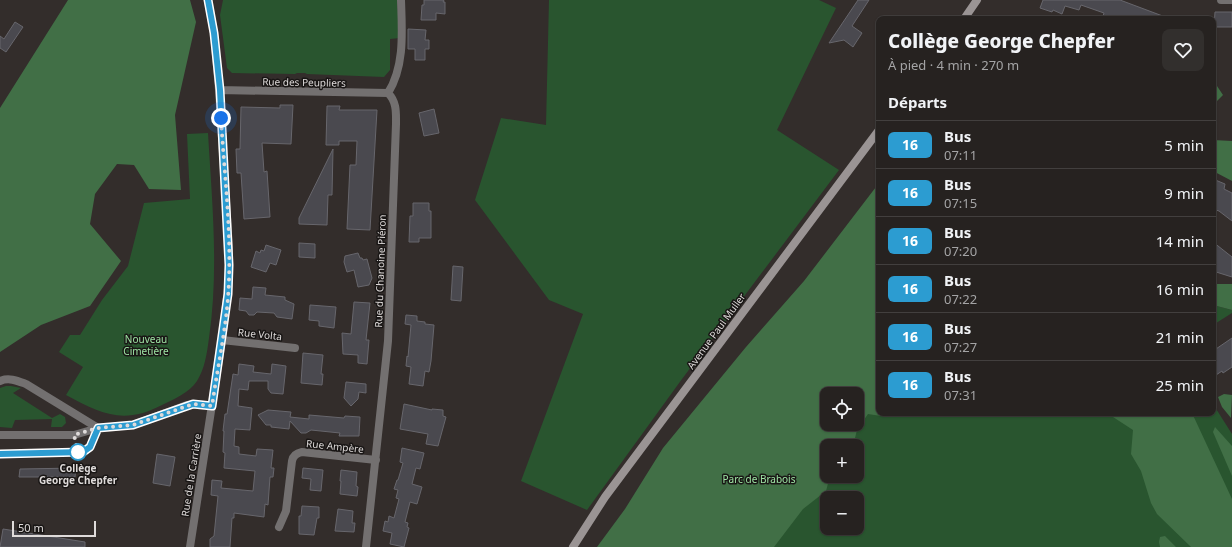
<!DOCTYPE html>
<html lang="fr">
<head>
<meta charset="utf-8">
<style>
	:root { --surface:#262220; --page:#322f2d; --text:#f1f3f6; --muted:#a4a4a5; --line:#423f3e }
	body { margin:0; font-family:"Noto Sans",sans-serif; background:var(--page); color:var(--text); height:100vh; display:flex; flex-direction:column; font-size:15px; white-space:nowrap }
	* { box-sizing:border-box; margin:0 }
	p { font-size:13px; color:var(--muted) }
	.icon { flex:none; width:22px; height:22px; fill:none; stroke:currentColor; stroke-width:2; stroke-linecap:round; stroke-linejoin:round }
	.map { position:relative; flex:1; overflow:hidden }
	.panel { position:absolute; left:876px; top:16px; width:340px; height:400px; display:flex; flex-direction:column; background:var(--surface); border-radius:8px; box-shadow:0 1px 3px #0004,0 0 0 1px var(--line) }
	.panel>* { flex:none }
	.badge { padding:0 8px; border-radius:6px; font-size:14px; line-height:26px }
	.controls { position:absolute; left:820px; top:387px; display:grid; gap:8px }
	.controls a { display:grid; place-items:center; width:44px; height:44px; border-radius:8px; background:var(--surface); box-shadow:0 1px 3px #0004,0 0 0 1px var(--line); font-size:20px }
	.scale { position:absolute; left:12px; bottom:10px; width:84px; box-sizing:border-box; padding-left:4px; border:2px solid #dfdbda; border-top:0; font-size:11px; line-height:14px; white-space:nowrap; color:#dfdbda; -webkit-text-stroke:3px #191615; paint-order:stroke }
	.you { position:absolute; width:20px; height:20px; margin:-10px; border:3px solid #fff; border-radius:50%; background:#1a73e8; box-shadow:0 0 0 6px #1a73e833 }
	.map>.badge { position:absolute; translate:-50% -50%; box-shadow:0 0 0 2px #fff }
	h2 { padding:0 12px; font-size:15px; line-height:36px }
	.round { display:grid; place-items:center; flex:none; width:42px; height:42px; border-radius:8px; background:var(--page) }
	.summary { display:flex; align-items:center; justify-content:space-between; height:68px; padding:0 12px }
	h1 { font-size:19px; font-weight:800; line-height:30px }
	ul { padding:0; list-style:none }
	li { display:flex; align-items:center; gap:12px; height:48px; padding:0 12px; border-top:1px solid var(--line) }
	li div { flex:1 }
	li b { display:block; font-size:15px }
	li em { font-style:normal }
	li .badge { min-width:44px; font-weight:700; text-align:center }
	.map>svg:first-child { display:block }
	.green { fill:#29552f; fill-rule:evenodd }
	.forest { fill:#416f46; fill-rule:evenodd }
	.building { fill:#4a494f; stroke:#67666c }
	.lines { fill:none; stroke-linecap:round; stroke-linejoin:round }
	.minor { stroke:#737070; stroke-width:8 }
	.secondary { stroke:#9a9494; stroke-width:8 }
	.line-casing { stroke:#fff; stroke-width:9 }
	.line { stroke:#2c9cd1; stroke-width:6 }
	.walk { stroke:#dfdbda; stroke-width:4; stroke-dasharray:0 7.2 }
	.stop-dot { fill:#fff; stroke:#2c9cd1; stroke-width:2 }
	.labels { text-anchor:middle; stroke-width:3; stroke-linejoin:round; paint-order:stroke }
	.street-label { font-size:10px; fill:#dfdbda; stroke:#191615 }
	.park-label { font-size:10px; fill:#9ee4a4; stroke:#191615 }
	.stop-label { font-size:10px; font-weight:bold; fill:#dfdbda; stroke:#191615 }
</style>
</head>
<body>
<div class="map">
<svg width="1232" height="547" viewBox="0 0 1232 547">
	<rect width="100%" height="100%" fill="#332d2b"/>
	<!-- green -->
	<path class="green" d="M223 0H397L400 38 390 39V70L384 77 307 74 305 73H297L295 74 232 73 227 68 220 15Z
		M549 0H819L836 8 777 130 839 170 682 379 587 510 521 481 583 314 549 300 475 200 501 118 546 125Z
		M208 133C212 201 219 270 209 338 207 353 205 368 197 381 189 393 174 399 162 405 124 425 101 414 66 395L83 367 59 352 70 335H80L102 300 128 266 144 203 190 199 187 134Z
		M879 198V413H1213V404L1232 434V547H635ZM827 394H857V424H827ZM827 446H857V476H827ZM827 498H857V528H827Z
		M1213 305 1232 310V313L1213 325Z
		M6 386H11L21 388 13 393 52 418 60 414 65 417 66 423 62 427H51L52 419 15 420 12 428 0 427V388Z"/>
	<!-- forest -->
	<path class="forest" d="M68 0H190L196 22 175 115 181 190 149 189 134 165 117 164 95 194 90 224 121 261 90 306 41 325 0 352V108Z
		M1217 86 1223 95 1213 105V87Z
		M1213 140 1232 141V181L1213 171Z
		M879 183V413H884L881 416 868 414 857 430 853 446H827V476H830L826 491 803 509 774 547H597L625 509 663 448 746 347 804 281ZM827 394H857V424H827Z
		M1213 284H1232V310L1213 305Z
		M1224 394 1232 395 1231 418 1222 407 1218 397Z
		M1109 413H1192L1232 499V547H1191L1157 514 1151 503 1141 471 1131 454 1133 430 1113 417Z
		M1215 427 1232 446V476L1213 432Z
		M1165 536 1176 547H1160L1159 542 1160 537Z"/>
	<!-- building -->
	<path class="building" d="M424 0H444L443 2H445V14L436 13V20H421L422 5H424Z
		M858 0H869L852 26 862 33 853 47 844 40 829 43Z
		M1043 0H1120L1168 18 1167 19H1110L1103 16 1104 13 1081 5 1079 10 1065 6 1062 14 1053 10 1052 12 1040 8Z
		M1215 12H1232V27H1214Z
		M15 22 23 27 6 52 0 48V36L4 39Z
		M408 29 426 30 425 40H429V49H425V60H415V49H408Z
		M280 105H293L291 144 262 143 264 172 267 171 270 217 244 219 241 173H237L236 149H240L241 107 280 108Z
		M327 106H340L339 110H377L370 230 347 229 350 165H356L357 141H339V145H326Z
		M434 109 439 133 424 136 419 113Z
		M333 149 332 195H328L327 225 299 224V218Z
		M1213 179 1225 184 1224 189 1232 193V221L1219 211 1213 209Z
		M413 203H429V211H431V238H419V242H409L410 216H413Z
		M1213 242 1232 257V277L1213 271Z
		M299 243 315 244V258L299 257Z
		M266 245 281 250 276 265 270 263 266 272 251 267 256 251 260 253 261 250 264 251Z
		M358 253 360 258H362L363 260 367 259 372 278 369 285 358 287 354 270 347 272 344 262 345 256Z
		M453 266 463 267 461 301 451 300Z
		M253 287 266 288 265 295 285 297V300L294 304 292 319 277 317 274 313 257 312 254 315H249L246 311 239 310 240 298 252 299Z
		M354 302 370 303 366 340H369L367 364 358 363V355L343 354 342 333 351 334Z
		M310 305 336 307 334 328 319 326V321L309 320Z
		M406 315 417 316V321L425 322V324L434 325 431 361 429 372 425 371 423 386 409 384 411 367 406 366 407 356 408 357 411 325 405 324Z
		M1232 338V367L1223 373 1222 371 1213 377V351Z
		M303 353 323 355 321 374H323L322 385 301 383Z
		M239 364 254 366 253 372 271 374 272 364 286 366 283 394 271 393 268 389V381H249L248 390 239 389 238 406 252 408 250 430 235 429 234 446 239 447V454L256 456 257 449 273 450 271 468H274L273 477H270L268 505 265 504 264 517 234 513V518H232L230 547H210V539L214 536 218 496 211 495 212 480 222 481 221 488 253 491 255 471 224 468 225 453 223 452 224 431H223L225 414H227L233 374 238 375Z
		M346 382 366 384V393L359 392 358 399 351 406 344 398Z
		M404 404 432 410V409L443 410V416L446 417 438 446 426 444 428 434 400 429Z
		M268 410 291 412 290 417 309 419V415L344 418 345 416 360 417 359 436H339L340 433 311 430 306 433H301L290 421 289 429 271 427V425H266L258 415Z
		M402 448 424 453 420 469 416 468 412 484 422 487 417 504 410 502 405 522 408 523 407 527 409 528 404 547 390 544 392 533 383 531 385 521 388 522 389 516 394 518 399 499 396 498 398 490 394 489 397 480H398L403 463 400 462Z
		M157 454 175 457 170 486 153 483Z
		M76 468 75 477H19L20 469Z
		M303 468 323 470 321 491 310 490 311 479 302 478Z
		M341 470 357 472 356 486 358 487 357 496 340 494 341 481H340Z
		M302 506 319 507V518H317L314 535 299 534V516H301Z
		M338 509 353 511 352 523H355L354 532 335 531Z
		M3 529 85 542V547H0Z"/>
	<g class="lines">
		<!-- minor -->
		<path class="minor" d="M1221 0H1232
			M219 90 388 93
			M388 93C405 66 402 31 401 0
			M222 340 295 348
			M0 381C9 377 18 381 26 384L98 428
			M0 435H74L98 428 133 425 187 405 197 404 212 406
			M279 527 286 511 292 461C293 455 297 453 302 452L376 460
			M190 547 222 340 229 280V249L219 90 214 33 208 0
			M366 547 388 341 396 124C396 113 397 102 388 93"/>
		<!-- secondary -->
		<path class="secondary" d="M964 19 977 0
			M573 547 605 497 879 130"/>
	</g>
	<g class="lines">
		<defs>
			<path id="line" d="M0 454 83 452 90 447 98 428 133 425 193 404 212 406 228 294 229 265 220 90 214 33 208 0"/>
		</defs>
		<!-- line casing -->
		<use href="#line" class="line-casing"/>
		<!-- line -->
		<use href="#line" class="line"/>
		<!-- walk -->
		<path class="walk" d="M78 452 74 435 98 428 133 425 193 404 212 406C218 364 228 321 229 279 231 225 224 171 221 118"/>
	</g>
	<!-- markers -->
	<circle class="stop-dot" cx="78" cy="452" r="8"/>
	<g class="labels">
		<!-- street labels -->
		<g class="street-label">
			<text transform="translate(304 82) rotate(1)" y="4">Rue des Peupliers</text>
			<text transform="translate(380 271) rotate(-88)" y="4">Rue du Chanoine Piéron</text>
			<text transform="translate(716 331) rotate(-54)" y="4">Avenue Paul Muller</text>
			<text transform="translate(260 334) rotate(6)" y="4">Rue Volta</text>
			<text transform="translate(335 446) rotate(6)" y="4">Rue Ampère</text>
			<text transform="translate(191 475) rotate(-81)" y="4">Rue de la Carrière</text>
		</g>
		<!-- park labels -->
		<g class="park-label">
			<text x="146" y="343">Nouveau<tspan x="146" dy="12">Cimetière</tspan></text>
			<text x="759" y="483">Parc de Brabois</text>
		</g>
		<!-- stop labels -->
		<g class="stop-label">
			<text x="78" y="472">Collège<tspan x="78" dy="12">George Chepfer</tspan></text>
		</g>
	</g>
</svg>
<div class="controls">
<a><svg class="icon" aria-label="locate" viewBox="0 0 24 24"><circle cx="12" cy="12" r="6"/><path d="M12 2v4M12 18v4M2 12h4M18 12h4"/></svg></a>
<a>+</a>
<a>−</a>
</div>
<div class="scale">50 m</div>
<div class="you" style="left:221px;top:118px"></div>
<section class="panel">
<div class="summary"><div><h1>Collège George Chepfer</h1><p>À pied · 4 min · 270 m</p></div><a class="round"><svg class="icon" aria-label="heart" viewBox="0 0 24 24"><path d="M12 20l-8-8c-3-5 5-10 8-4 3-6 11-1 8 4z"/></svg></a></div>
<h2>Départs</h2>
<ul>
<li><span class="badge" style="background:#2c9cd1;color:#fff">16</span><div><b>Bus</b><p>07:11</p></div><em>5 min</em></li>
<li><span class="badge" style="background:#2c9cd1;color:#fff">16</span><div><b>Bus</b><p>07:15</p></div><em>9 min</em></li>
<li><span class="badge" style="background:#2c9cd1;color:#fff">16</span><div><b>Bus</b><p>07:20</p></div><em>14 min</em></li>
<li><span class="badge" style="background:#2c9cd1;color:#fff">16</span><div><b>Bus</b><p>07:22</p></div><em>16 min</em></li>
<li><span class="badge" style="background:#2c9cd1;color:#fff">16</span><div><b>Bus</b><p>07:27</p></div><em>21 min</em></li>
<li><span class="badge" style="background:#2c9cd1;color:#fff">16</span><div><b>Bus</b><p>07:31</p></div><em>25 min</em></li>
</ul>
</section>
</div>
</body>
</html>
